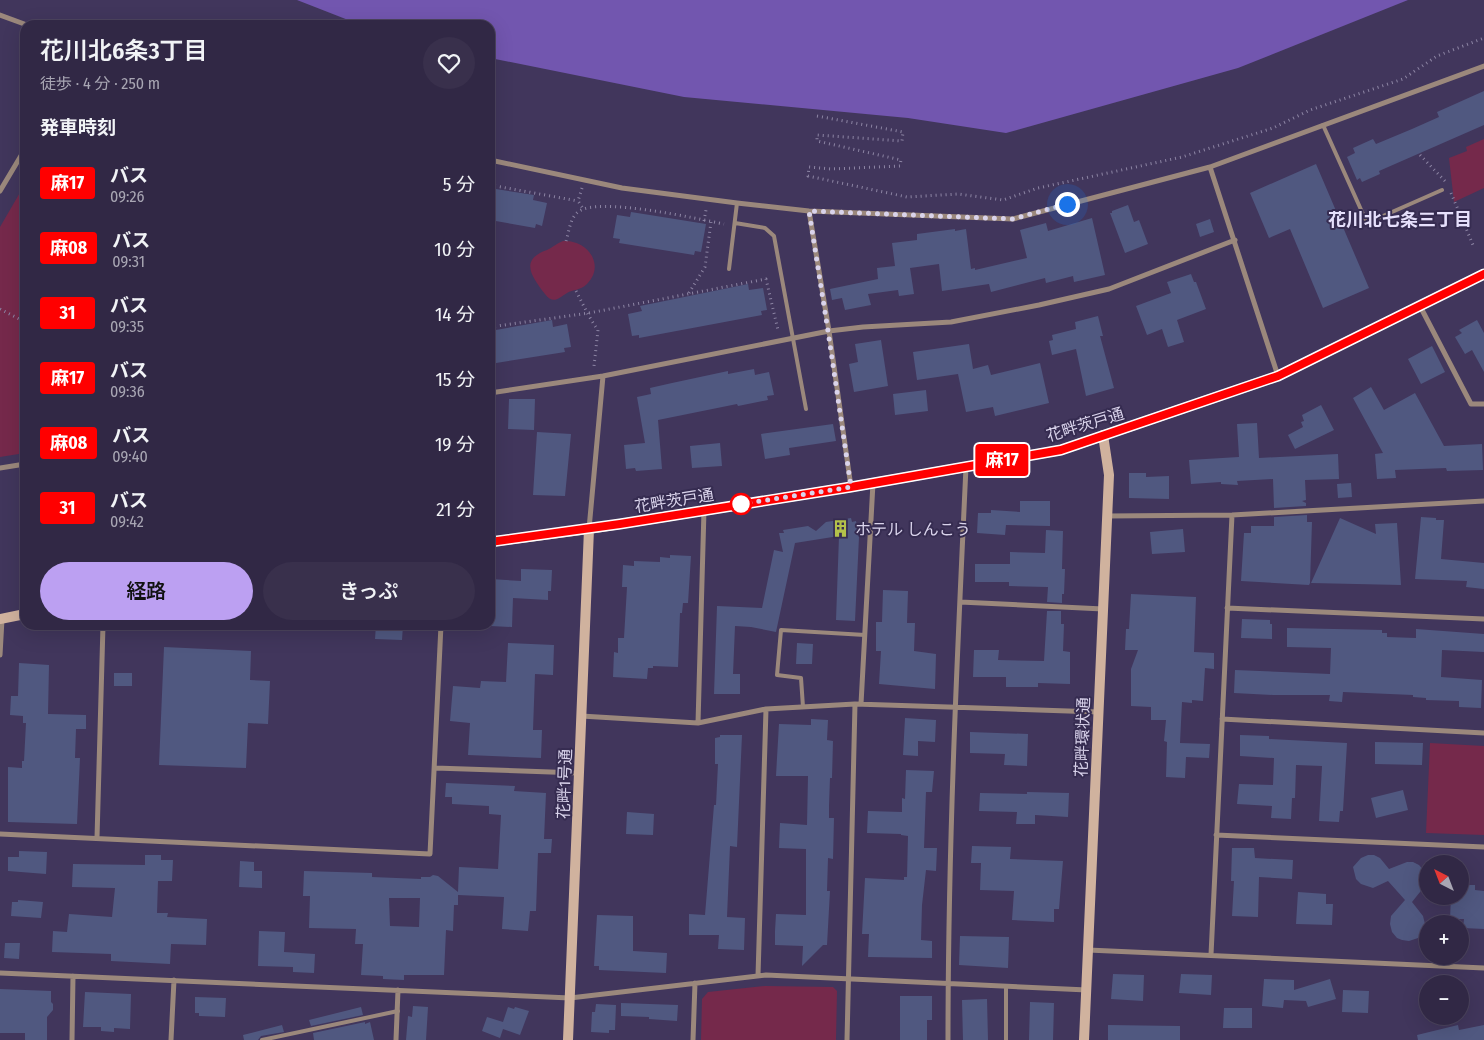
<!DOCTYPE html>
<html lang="ja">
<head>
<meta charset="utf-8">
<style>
	:root { --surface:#312845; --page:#39304c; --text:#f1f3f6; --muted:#a8a6b3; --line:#4c445e; --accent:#bca0f2 }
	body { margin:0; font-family:"Fira Sans Condensed","Noto Sans JP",sans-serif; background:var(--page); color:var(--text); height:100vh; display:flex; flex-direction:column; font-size:19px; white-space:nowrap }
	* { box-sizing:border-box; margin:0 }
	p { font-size:16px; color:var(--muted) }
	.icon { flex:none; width:28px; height:28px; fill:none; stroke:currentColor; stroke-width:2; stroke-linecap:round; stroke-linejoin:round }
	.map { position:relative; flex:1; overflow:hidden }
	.details { position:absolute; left:20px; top:20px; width:475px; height:610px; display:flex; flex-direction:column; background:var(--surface); border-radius:15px; box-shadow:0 5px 20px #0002,0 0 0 1px var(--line) }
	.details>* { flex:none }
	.badge { padding:0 10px; border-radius:4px; font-size:18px; line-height:32px }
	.needle { width:32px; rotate:318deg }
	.tools { position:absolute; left:1419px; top:855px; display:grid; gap:10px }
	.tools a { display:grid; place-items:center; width:50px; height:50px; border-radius:50%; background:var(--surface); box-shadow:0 5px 20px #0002,0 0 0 1px var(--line); font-size:25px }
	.you { position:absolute; width:25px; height:25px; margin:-12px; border:4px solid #fff; border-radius:50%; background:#1a73e8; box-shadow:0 0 0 8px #1a73e833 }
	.map>.badge { position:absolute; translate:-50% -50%; box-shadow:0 0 0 2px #fff }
	h2 { padding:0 20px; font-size:19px; line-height:45px }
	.round { display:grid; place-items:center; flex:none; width:52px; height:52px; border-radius:26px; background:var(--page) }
	.headline { display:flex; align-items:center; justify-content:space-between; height:85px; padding:0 20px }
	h1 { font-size:24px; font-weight:600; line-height:38px }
	.primary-button { display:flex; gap:10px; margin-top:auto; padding:10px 20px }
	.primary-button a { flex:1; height:58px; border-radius:30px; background:var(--accent); color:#111; font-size:20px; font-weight:600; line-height:58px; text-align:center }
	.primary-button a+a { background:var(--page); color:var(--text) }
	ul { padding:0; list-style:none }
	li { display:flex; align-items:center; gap:15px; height:65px; padding:0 20px }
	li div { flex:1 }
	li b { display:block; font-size:19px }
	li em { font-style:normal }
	li .badge { min-width:55px; font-weight:700; text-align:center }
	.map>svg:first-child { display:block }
	.green { fill:#75294b }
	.water { fill:#7256af }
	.building { fill:#505880; fill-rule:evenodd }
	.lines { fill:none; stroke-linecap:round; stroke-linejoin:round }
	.path { stroke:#8d85a4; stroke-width:3; stroke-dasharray:1 4; stroke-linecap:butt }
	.lane { stroke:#9b887c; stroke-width:4 }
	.street { stroke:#9b887c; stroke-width:5 }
	.secondary { stroke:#d0b29e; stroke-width:10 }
	.line-casing { stroke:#fff; stroke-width:11 }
	.line { stroke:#f00; stroke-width:8 }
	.walk { stroke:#d9d3eb; stroke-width:5; stroke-dasharray:0 9 }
	.stop-dot { fill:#fff; stroke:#f00; stroke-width:2.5 }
	.labels { text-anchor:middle; stroke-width:4; stroke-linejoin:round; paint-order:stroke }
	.street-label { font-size:16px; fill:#d9d3eb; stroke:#362c51 }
	.poi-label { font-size:16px; fill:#d9d3eb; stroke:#362c51; text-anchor:start }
	.neighbourhood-label { font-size:18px; font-weight:bold; fill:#e6e0fc; stroke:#362c51 }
</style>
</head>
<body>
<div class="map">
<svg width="1484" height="1040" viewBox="0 0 1484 1040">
	<rect width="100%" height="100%" fill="#41365c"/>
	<!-- green -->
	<path class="green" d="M1484 139V188L1454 202 1449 158 1467 151 1466 147Z
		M25 184V453L0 457V227Z
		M563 241C587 239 606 265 587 284 580 291 573 289 567 293 559 298 553 305 545 294 533 278 518 260 547 250 552 248 557 243 563 241Z
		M1430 743 1484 746V835L1426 833Z
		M765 986 833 987 837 991 836 1040H701L702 999 708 992Z"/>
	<!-- water -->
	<path class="water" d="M297 0H1408L1238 68 1006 133 908 118 684 97 490 58V25H361Z"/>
	<!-- building -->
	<path class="building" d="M1484 91V125L1379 171 1380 174 1362 182 1360 178 1357 180 1347 157 1355 153 1353 148 1373 139 1376 144 1412 129 1439 117 1437 112Z
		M1316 164 1369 288 1323 308 1290 229 1269 238 1250 193Z
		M496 189 534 195 533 200 547 203 542 226 536 224 535 228 490 220V192L495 193Z
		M1128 205 1134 222 1139 220 1148 244 1125 253 1110 213H1112V211Z
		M631 212 706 224 701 252 695 251 694 255 619 243 620 239 613 238 617 215 630 217Z
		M1092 218 1105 275 1074 282 1073 276 1046 283 1045 278 991 292 989 284 942 291 939 264 910 268 914 294 899 296 898 290 868 294 871 305 845 310 842 298 832 300 830 289 878 279 877 268 895 266 892 243 917 240V234L955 229V231L966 229 971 269 975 268V270L1027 258 1020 230 1046 223 1048 231Z
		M1210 219 1214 232 1200 237 1196 224Z
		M1191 274 1194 282H1196L1206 309 1177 320 1184 342 1168 347 1162 329 1147 335 1136 306 1171 293 1167 282Z
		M748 284 749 290 763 288 767 310 761 311 762 315 639 338V335L632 336 628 314 642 311 640 306Z
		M1098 316 1103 336H1100L1114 388 1086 396 1076 349 1052 355 1049 341 1053 340 1052 335 1076 329 1075 322Z
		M552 320 553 327 567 324 571 347 564 348 565 352 490 364V331Z
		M1477 320 1484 333V372L1472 350 1465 354 1455 337 1462 333 1459 330Z
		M881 340 888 386 854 392 849 364 858 362 855 344Z
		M969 344 973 369 988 365 991 375 1040 363 1049 403 995 416 993 407 966 412 958 374 917 380 913 352Z
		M1432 346 1445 372 1421 384 1408 359Z
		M754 369 755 375 769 372 774 395 767 396 768 400 738 406 737 404 658 420 662 469 636 471 635 468 626 469 624 445 645 443 637 397 651 394 650 388 672 383 728 371V374Z
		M1371 387 1384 410 1415 393 1444 446 1482 444 1483 470 1447 471 1446 468 1395 470 1396 478 1377 479 1375 454 1383 453 1353 398Z
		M926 390 928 411 895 415 893 394Z
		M509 399H535L534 430 508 429Z
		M1321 405 1334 430 1295 449 1288 435 1303 427 1301 422 1304 421 1302 415Z
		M1257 423 1259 458 1338 454 1339 479 1305 480 1306 500 1302 501 1306 503V506L1274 508 1273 479 1237 481 1238 485 1221 484V482L1191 484 1189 460 1239 457 1237 424Z
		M833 424 836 441 789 448 790 455 765 459 761 434Z
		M537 432 571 434 565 496 533 495Z
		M720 443 722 466 692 468 690 446Z
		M1129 473H1146V477L1169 476V499L1129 498Z
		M1351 483 1352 497 1338 498 1337 484Z
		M1020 501H1050V526L1006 525 1005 535 977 533 978 513H991V510L1020 512Z
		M1307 515V522H1312L1310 583 1309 585 1241 581 1244 533H1251V526H1274V517Z
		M1421 517 1436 518V520H1444L1441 559 1484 563V589L1466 587 1467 581 1415 579Z
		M851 518 852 522 856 521 859 537 855 621 836 620 839 536 795 543 776 632 751 627 735 626 733 674H740V694H714L717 606 762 608 774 550 783 552 779 533H784L783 530 808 526 816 531 826 522Z
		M1340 518 1376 534 1375 524 1397 523 1401 585 1311 583Z
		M1183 529 1185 552 1152 554 1150 532Z
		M1046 530 1063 531 1062 569H1065L1064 594H1062V603L1047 602 1048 587 1009 586V582H975V564H1010V552L1045 553Z
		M670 555 691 556 688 603H683L682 613H680L678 667 653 666V668H648L647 679 613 677 614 652 618 653V638H624L627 587H622L623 565 634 566V561L660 562V557L670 558Z
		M521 569 552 570 551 591H548V600L513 598 512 627 490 626 491 579 521 581Z
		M883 590 908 591 907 623H915L914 651 936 654 935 689 879 684 881 651H876V622H882Z
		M1131 594 1196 597 1194 652 1214 653V669L1205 668 1203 701 1192 700V703L1182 702 1180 743 1210 744 1209 758 1186 757 1185 778 1166 777 1167 742 1164 741 1166 720H1151V707L1131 706V669L1138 650H1125L1126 629H1129Z
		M1047 611H1061V624H1064L1063 651 1070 652V684L1038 683V687H1006V677H973L974 650H999L998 660 1044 661Z
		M1242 619 1270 620V624H1272V639L1241 638Z
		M376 625H403L402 640 375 639Z
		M1287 628 1382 630V633H1387V637L1416 638V629L1484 634V652L1442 650 1441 677 1482 680 1481 708 1459 707V701L1426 700V698L1413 697V695L1343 692 1342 702 1329 701 1330 695H1273L1234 693 1235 670 1330 674 1331 648 1287 647Z
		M508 643 554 645 553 675 535 674 533 730H542L541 758 468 755 470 723 450 721 453 686 480 688 481 681 506 682Z
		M797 643 813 644 812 664H796Z
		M164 647 251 651 250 680 270 681 268 724 248 723 246 768 159 765Z
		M19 663 49 665 48 714 86 715V729H76L75 758H80L77 824 8 822V767L22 768V761H24L26 723H23V716L10 715 11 696H18Z
		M114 673H132V686H114Z
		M905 718 936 720 935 742 918 741V756L903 755Z
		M811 719 828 720 827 740 833 741 832 778H830L829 806V818H834L833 859 828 858 827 891H830L827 945H823L802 966 803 946 775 945V931L776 914 806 915V849L779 848 780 823 807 825 808 776H776L777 758 779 724 811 725Z
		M970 732 1028 734 1027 766 1004 765 1005 754 970 753Z
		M720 735H742L737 847 730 846 727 917 745 918 744 950 718 949 719 935H689V914L705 915 714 805H716L718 764H715V738L720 737Z
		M1240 735 1269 736V739L1347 743 1343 811H1340L1339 822 1319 821 1322 766 1296 765 1295 798H1292L1291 819 1271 818 1272 806 1237 804 1239 784 1273 785 1274 758 1240 756Z
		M1375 742 1423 743 1422 765 1375 764Z
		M906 770 934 771 932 792H926L924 848H937L936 871 926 870 922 905 921 940 932 941V958L868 957 869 934H862L865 878 904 880V877H907L908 836 901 835V834L867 833 868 811 902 812V798L905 799Z
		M446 783 515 786 514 791 546 793 544 839H552L551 853H538L536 911H530L528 931 502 929 504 897 458 895V905H454L453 931 446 930 444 975H404V980L383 979V976L361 975 363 944H355L356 929 309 928 310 896H303L304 871 372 873V877L421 879V877H430L433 875 438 876 458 892 459 867 498 869 501 815 489 814V806L452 804V797H445ZM389 898H420L419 927 390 926Z
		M1403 790 1408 810 1376 818 1371 798Z
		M1027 792 1069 793 1068 817 1035 815V824H1016L1017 812 979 811 980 793 1027 794Z
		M627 812 654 814 653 835 626 834Z
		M972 846 1011 847 1010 859 1063 861 1059 909H1054V922L1012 920 1014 891 980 890 981 863H971Z
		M1232 848H1254L1255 858 1293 860 1292 879 1259 877 1258 917 1232 916 1234 881H1231Z
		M19 851 47 852 46 874 8 871V857H19Z
		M145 855H161V860H173L172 881H158L157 913H168L167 917 207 919 206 945 171 944 170 964 111 961V954L52 952 53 931 67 932 69 914 112 917 115 888 72 887 73 864 145 865Z
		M1368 855H1374L1380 858 1389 869 1407 862H1413L1419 865 1425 872 1427 880 1424 887 1412 902 1423 916 1425 924 1423 932 1418 938 1409 941 1402 940 1397 938 1392 932 1390 924 1391 916 1405 900 1388 881 1373 888 1361 884 1356 879 1353 867 1361 858Z
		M240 861 254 862V871H262V888L239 887Z
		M1460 885H1475V890L1484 891V929L1463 928 1464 919H1450L1451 896H1460Z
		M1298 892 1326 894V904H1333L1332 925 1296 924Z
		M18 900 43 902 41 918 11 916 12 902H18Z
		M597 915 633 916V951L667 953 666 973 599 970V966H594Z
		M259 931 285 932 284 952 315 954 314 973 293 972V967L258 966Z
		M960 936 1009 937 1008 968 959 965Z
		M5 943H20L19 959 4 958Z
		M1113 974 1144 975 1143 1001 1111 999Z
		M1181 974 1212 975 1211 995 1179 993Z
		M1264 979 1294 980V990L1330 979 1336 999 1308 1007 1306 1001 1284 1000 1283 1008 1262 1006Z
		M0 989 51 991V1002L53 1004V1010L47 1017V1040H25V1033H0Z
		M1343 990 1369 991 1368 1013 1342 1012Z
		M85 992 131 994 130 1029 114 1028V1032L101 1031V1027H83Z
		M900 996H932V1020H927V1040H900Z
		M195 997 226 998 225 1017 199 1016V1013H195Z
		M987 999 988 1040H963L962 1000Z
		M1030 1002 1054 1003 1053 1040H1029Z
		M621 1003 678 1005 677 1021 649 1019V1017L621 1016Z
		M596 1004 616 1005 615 1030H609V1033L591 1032 592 1012H595Z
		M413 1006 428 1007 426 1040H406L408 1016 412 1017Z
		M361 1007 363 1015 311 1026 309 1020Z
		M508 1007 514 1009 515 1007 529 1011 520 1035 503 1029 500 1038 482 1031 487 1017 503 1022Z
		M1224 1008H1252V1028H1223Z
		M365 1022V1024L370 1022 374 1040H314L313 1033Z
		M282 1025 284 1032 261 1036 258 1040H244L243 1035Z
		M1108 1025 1180 1026V1040H1108Z
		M1458 1025 1459 1030 1484 1025V1040H1418L1417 1035Z"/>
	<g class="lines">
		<!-- path -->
		<path class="path" d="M817 116 903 132 902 141 817 135V141L901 160 900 166 831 169 809 167 808 176 907 197 958 194 1003 200 1038 188 1182 157 1273 128 1310 110 1403 79 1437 56 1484 38
			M1420 155 1445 181
			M490 185 578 201
			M582 188 578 201 584 210
			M1451 193 1473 245
			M704 221 706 210
			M566 241C569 232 570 218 578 212 597 196 698 219 724 224
			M25 262 23 267H25
			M576 291C583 304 589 318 598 330L594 366
			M689 293 705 267 711 222
			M0 309 25 322
			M490 327 589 313 766 279 778 330"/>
		<!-- lane -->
		<path class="lane" d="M1323 125 1367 223 1442 190
			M735 223 765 228 774 236 806 409
			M729 269 737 203
			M803 707 801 678 777 675 781 630 865 635
			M262 1040 398 1011
			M1006 1040V986"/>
		<!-- street -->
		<path class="street" d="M0 15 27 25
			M490 160 622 188 737 203 809 211 1013 219 1210 167 1484 66
			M1210 167 1278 376
			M0 191 25 149
			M809 211 829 331 851 487
			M1420 306 1471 404H1484
			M490 393 603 376 829 331 863 327 951 322 1039 305 1109 289 1235 240
			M0 468 25 464
			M1107 516 1232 515 1484 501
			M589 529 603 376
			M960 602 1103 609
			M1227 608 1484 619
			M0 655 2 619
			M861 704 873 483
			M581 716 698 723 766 709 855 704 1098 712
			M1222 719 1484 733
			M698 723 704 510
			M435 768 579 773
			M0 834 430 854 441 625
			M1216 835 1484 847
			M97 838 103 625
			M1088 950 1484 968
			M1211 955 1232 515
			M0 973 570 998 766 975 1087 990
			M758 976 766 709
			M72 1040 73 976
			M171 1040 174 980
			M396 1040 398 990
			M693 1040 695 983
			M847 1040 855 704
			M948 1040C948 849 957 658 966 467"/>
		<!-- secondary -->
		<path class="secondary" d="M490 542 589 529 851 487 1061 450 1278 376 1484 274
			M0 619 25 614
			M568 1040 589 529
			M1084 1040 1109 475 1103 435"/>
	</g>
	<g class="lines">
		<defs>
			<path id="line" d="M490 542 620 524 851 487 1061 450 1278 376 1484 274"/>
		</defs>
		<!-- line casing -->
		<use href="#line" class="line-casing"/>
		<!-- line -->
		<use href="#line" class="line"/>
		<!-- walk -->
		<path class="walk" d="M741 504 851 487 828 331 809 211 1013 219 1067 204"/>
	</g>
	<!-- icons -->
	<defs>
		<symbol id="building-bare" viewBox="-9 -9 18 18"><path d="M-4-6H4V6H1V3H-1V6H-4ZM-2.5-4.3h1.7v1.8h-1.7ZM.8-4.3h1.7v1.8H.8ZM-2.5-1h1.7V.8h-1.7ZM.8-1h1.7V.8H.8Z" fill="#b4c24a" stroke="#362c51" stroke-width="2.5" paint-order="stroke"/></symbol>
	</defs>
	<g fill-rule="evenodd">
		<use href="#building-bare" x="828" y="516" width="25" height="25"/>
	</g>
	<!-- markers -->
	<circle class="stop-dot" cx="741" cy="504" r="10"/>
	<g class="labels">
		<!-- street labels -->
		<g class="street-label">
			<text transform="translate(1085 424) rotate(-17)" y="6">花畔茨戸通</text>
			<text transform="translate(674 500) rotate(-9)" y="6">花畔茨戸通</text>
			<text transform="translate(1082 737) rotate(-88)" y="6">花畔環状通</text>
			<text transform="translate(564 784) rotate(-88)" y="6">花畔1号通</text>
		</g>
		<!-- poi labels -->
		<g class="poi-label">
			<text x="855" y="535">ホテル しんこう</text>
		</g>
		<!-- neighbourhood labels -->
		<g class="neighbourhood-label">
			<text x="1400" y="226">花川北七条三丁目</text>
		</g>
	</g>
</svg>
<div class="tools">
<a><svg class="needle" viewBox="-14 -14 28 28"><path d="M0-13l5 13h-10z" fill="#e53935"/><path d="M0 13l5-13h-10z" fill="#a8a6b3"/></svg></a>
<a>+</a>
<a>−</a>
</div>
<div class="you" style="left:1067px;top:204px"></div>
<b class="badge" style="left:1002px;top:460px;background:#f00;color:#fff">麻17</b>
<section class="details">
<div class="headline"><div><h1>花川北6条3丁目</h1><p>徒歩 · 4 分 · 250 m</p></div><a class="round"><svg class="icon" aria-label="heart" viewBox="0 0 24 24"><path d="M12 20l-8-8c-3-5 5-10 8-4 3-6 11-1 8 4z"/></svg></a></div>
<h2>発車時刻</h2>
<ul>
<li><span class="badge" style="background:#f00;color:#fff">麻17</span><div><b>バス</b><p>09:26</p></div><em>5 分</em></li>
<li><span class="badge" style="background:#f00;color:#fff">麻08</span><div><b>バス</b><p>09:31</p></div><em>10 分</em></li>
<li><span class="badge" style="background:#f00;color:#fff">31</span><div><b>バス</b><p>09:35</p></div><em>14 分</em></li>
<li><span class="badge" style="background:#f00;color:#fff">麻17</span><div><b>バス</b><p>09:36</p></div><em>15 分</em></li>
<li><span class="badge" style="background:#f00;color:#fff">麻08</span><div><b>バス</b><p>09:40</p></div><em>19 分</em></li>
<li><span class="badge" style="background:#f00;color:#fff">31</span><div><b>バス</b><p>09:42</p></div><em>21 分</em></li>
</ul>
<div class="primary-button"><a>経路</a><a>きっぷ</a></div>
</section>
</div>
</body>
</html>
